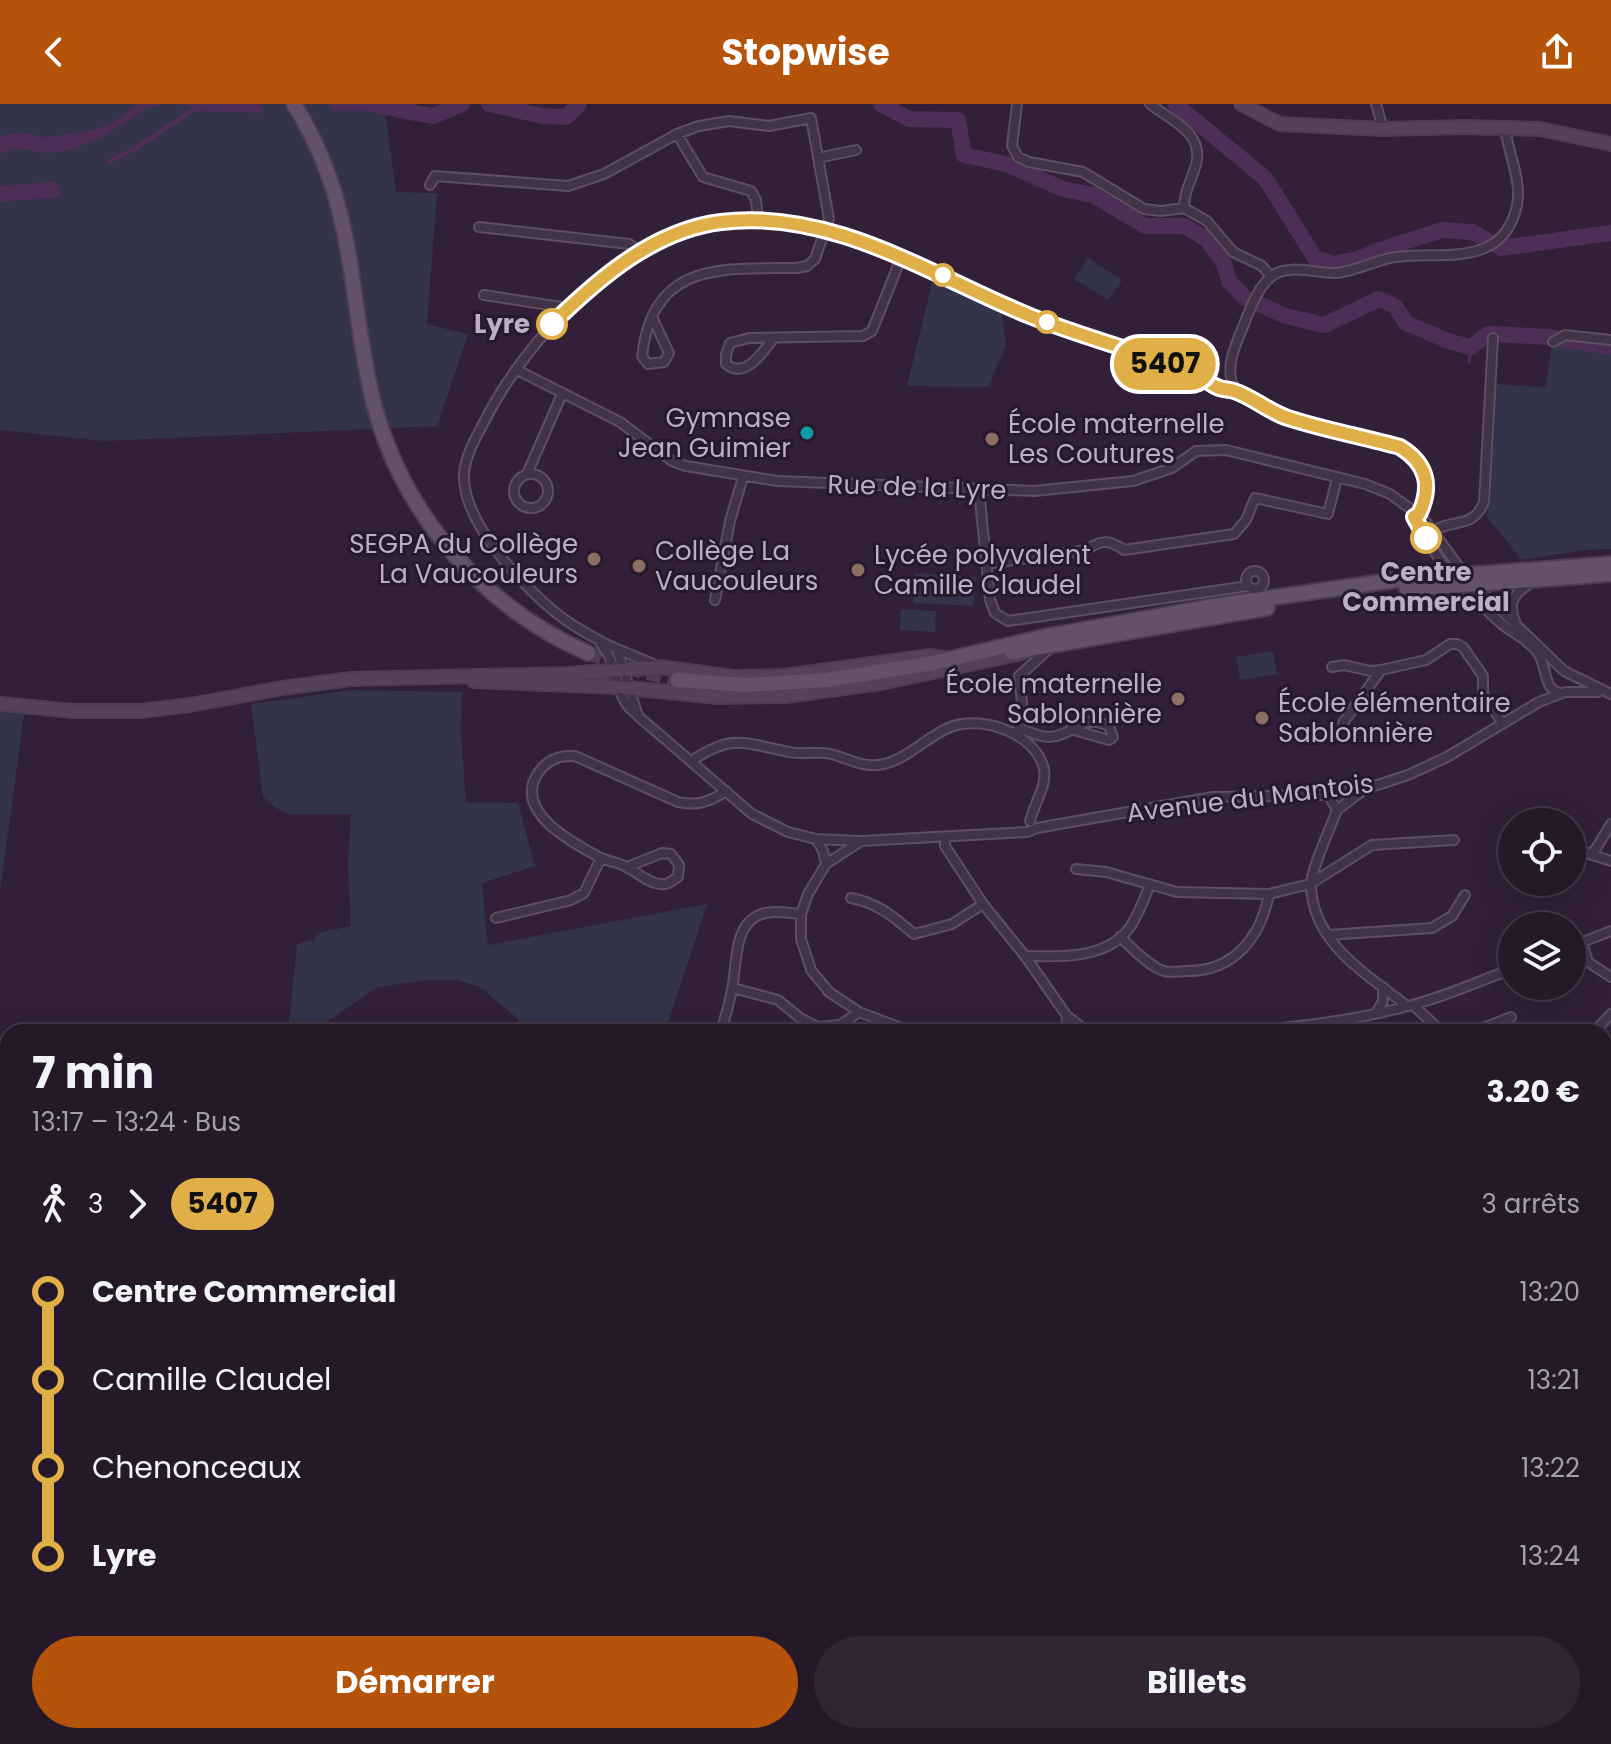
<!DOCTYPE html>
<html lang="fr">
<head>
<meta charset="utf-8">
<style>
	:root { --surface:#251829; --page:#312535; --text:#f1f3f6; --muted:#a3a0a8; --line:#423746; --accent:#b45309 }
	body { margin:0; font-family:Poppins,sans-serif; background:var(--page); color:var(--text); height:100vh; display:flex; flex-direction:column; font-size:30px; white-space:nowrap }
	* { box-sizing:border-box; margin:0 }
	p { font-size:26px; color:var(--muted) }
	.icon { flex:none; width:44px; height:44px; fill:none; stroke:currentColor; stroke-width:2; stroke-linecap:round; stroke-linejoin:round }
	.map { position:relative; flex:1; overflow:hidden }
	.panel { position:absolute; left:0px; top:920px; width:1612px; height:720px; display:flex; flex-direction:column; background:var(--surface); border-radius:24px 24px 0 0; box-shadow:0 8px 32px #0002,0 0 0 2px var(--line) }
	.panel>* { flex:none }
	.badge { padding:0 16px; border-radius:26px; font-size:28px; line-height:52px }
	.tools { position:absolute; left:1498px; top:704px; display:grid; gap:16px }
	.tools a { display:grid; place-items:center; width:88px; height:88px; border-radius:50%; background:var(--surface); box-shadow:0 8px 32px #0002,0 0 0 2px var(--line); font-size:40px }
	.map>.badge { position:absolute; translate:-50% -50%; box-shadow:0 0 0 4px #fff }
	.legs { display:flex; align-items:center; gap:12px; height:88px; padding:0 32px; font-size:26px }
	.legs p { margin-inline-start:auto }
	.overview { display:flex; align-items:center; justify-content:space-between; height:136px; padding:0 32px }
	h1 { font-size:44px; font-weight:700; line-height:60px }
	.action { display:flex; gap:16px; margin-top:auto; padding:16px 32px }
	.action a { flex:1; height:92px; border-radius:48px; background:var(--accent); color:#fff; font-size:32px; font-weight:700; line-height:92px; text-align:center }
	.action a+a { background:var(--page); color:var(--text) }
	ul { padding:0 32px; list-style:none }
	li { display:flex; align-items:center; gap:28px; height:88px; font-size:30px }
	li i { display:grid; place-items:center; width:12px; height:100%; margin:0 10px; background:currentColor }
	li i::after { content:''; width:20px; height:20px; margin:-10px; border:6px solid; border-radius:50%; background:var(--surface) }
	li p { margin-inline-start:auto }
	li:first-child i { background:linear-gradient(#0000 50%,currentColor 0) }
	li:last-child i { background:linear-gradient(currentColor 50%,#0000 0) }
	header { display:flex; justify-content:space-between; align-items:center; height:104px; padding:0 32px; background:var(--accent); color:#fff; font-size:36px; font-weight:700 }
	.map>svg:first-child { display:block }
	.green { fill:#333349 }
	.water { fill:#4d2e57 }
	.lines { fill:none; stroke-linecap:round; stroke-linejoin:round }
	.stream { stroke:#4d2e57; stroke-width:3 }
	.river { stroke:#4d2e57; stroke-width:16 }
	.primary-tunnel { stroke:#4d3c53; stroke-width:14; stroke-dasharray:14 7; stroke-linecap:butt }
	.street-casing { stroke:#5d4e62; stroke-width:12 }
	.secondary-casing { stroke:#4c3d51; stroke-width:16 }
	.primary-casing { stroke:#4c3d51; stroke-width:18 }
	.street { stroke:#433347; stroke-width:8 }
	.secondary { stroke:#55415a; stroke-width:12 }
	.primary { stroke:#625167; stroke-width:14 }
	.line-1-casing { stroke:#fff; stroke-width:18 }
	.line-1 { stroke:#e0af47; stroke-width:12 }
	.stop-1-dot { fill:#fff; stroke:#e0af47; stroke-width:4 }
	.culture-dot { fill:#0f9aa8; stroke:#27192c; stroke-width:3 }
	.education-dot { fill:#8d6e63; stroke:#27192c; stroke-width:3 }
	.labels { text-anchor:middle; stroke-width:6; stroke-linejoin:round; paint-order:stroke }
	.stop-label { font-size:26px; font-weight:bold; fill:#bfadc4; stroke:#27192c; text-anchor:end }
	.poi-label { font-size:26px; fill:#bfadc4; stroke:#27192c; text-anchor:start }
	.street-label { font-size:26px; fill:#bfadc4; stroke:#27192c }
</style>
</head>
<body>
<header><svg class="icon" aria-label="back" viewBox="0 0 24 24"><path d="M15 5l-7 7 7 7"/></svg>Stopwise<svg class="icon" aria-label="share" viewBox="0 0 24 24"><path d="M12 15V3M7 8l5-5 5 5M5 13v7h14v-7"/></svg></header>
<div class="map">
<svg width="1611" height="1640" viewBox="0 0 1611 1640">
	<rect width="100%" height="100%" fill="#312037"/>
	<!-- green -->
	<path class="green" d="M0 0H384L396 88 437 89 427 220 468 230 437 322 104 337 0 326Z
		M1088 154 1122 176 1108 196 1074 175Z
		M933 175 1001 202 1006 241 988 283 907 282Z
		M1566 239 1611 247V445L1585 446 1522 456 1487 413 1496 280 1545 283 1552 243Z
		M915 469 976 473 974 502 913 499Z
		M901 505 936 507 935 528 900 526Z
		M1273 547 1277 570 1240 576 1236 553Z
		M352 586 462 588 461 628 466 698 518 699 535 762 482 779 488 841 707 800 665 928H526L515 912 478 882 456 876H429L378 883 312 928H288L297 840 314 836 317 829 351 822 348 759 351 710H289L276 704 263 693 251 600Z
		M0 607 24 611 0 789Z
		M1604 1042 1611 1044V1225H1604Z
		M0 1262 8 1274V1632H939L874 1640H0Z
		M1604 1362H1611V1560L1604 1561Z
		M942 1632H1211L1212 1640H944Z
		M1255 1632H1356L1312 1640H1257Z"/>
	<!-- water -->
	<path class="water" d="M138 0H259L265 9 197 7 134 48 108 61 106 56 132 43 194 2 164 0 147 4 100 35 57 48 52 32 61 35 111 20Z
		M329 0H413L418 6 414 17 367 7H333Z"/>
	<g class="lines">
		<!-- stream -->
		<path class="stream" d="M1469 258 1471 243"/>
		<!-- river -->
		<path class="river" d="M489 0 543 12 566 13 579 0
			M881 0 909 15 958 16 964 51 1006 60 1063 85 1093 91 1145 122H1184L1207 135 1224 160 1229 177 1245 194 1286 212 1324 221 1379 195 1395 202 1406 219 1451 238 1471 243 1488 230H1493L1548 233 1611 243
			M1175 0 1265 74 1315 154 1334 160 1358 155 1379 146 1442 126 1472 128 1501 144 1611 129
			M396 5 433 12 462 0
			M0 42C19 32 25 38 44 41 54 42 66 38 76 36
			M0 90 52 86"/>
		<!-- primary-tunnel -->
		<path class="primary-tunnel" d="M588 549 635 566 677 576"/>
		<defs>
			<path id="street" d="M1017 0 1012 42 1018 53 1029 58 1083 68 1144 105 1161 107 1184 104 1207 117 1233 148 1262 162 1271 173
				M1150 0C1175 19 1208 31 1194 67 1189 80 1184 91 1184 104
				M1376 0 1383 25
				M677 30 703 73 751 87 756 96 758 116
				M818 54 856 46
				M430 81 435 72 568 82 604 70 677 30 699 22 729 17 769 22 811 14 829 115 815 155 807 162 797 164C723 165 653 156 642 252L648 260 664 258 669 249 652 213
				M479 123 629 140 641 148
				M484 191 568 204
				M774 234C762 248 746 276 726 260V251L730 239 749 234 863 232 872 227 901 154
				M1553 238 1565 231 1611 236
				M517 266 620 318 672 357 686 362 777 377 1034 387 1133 377 1172 364 1196 347 1226 346 1365 380 1390 390 1423 414 1465 471
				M1212 266 1210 275 1215 283 1236 287 1286 314 1400 343C1420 355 1429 367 1425 391 1424 400 1422 407 1414 413
				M1236 287C1225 269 1232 249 1240 230 1248 212 1255 185 1272 172 1289 159 1317 170 1337 169 1355 167 1372 158 1390 154 1437 145 1503 168 1517 101 1522 77 1508 48 1505 24
				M514 387a17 17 0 1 1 34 0a17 17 0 1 1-34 0Z
				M527 370 562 290
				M979 386 990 496 995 509 1008 517 1248 482
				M1412 409 1439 455 1452 471
				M1430 429C1452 413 1472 427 1484 398L1493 234
				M986 460 1086 446C1101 436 1108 435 1124 446L1234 430 1246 416 1255 394 1328 410 1337 374
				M1246 476a9 9 0 1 1 18 0a9 9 0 1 1-18 0Z
				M1462 481C1475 494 1488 509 1503 521 1514 530 1529 536 1538 549 1547 562 1543 587 1561 589
				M1475 481 1564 567 1611 590
				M1432 487 1454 492 1479 503
				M715 496 730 417 743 373
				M1515 517C1507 497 1515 489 1532 478
				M601 540C621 563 612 595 638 611
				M617 545 656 561
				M1332 563 1344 561 1370 567 1381 566 1426 556 1450 540H1457L1463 543 1483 572V590L1503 620
				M1343 619 1381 566
				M1018 624 1023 608 1019 572 1050 544
				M1015 630 1018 624C1028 627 1039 633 1049 633 1075 632 1080 608 1109 622L1113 633 1109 636 1071 625
				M691 657C734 629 743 639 789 648 802 651 817 647 831 650 846 654 862 663 878 661 906 658 927 631 953 622 985 612 1036 630 1044 665 1047 682 1034 700 1030 717
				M1328 690 1337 706C1331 722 1310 768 1311 782 1313 840 1367 870 1407 902
				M1337 706 1365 685
				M945 733V742L983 800 1025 852 1067 912 1088 928
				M816 735 823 747 826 760
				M861 737 816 735 788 728 752 710 638 612 617 545C593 534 570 521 550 504 517 475 462 416 464 370 465 353 475 335 483 320 524 237 626 126 724 118 803 111 878 143 950 174 972 183 993 196 1015 206 1074 231 1136 250 1197 270L1211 278
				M1572 744 1611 757
				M1592 751 1611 720
				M627 763 662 749 671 750 679 761 678 773C672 777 668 781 661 780 650 780 638 769 628 764 620 758 608 758 599 753 571 738 513 707 538 669 547 656 560 651 575 652L678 698C697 702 710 698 726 687
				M1076 765 1106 768 1177 788 1269 790 1310 780 1372 741 1454 736
				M851 794C878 799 894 813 914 830L952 820 983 800
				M496 814 571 796 584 789 601 754
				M1328 831 1432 824 1452 812 1465 791
				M1120 833C1130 842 1151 864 1164 867 1170 869 1181 867 1188 867 1235 867 1261 832 1269 790
				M1582 838 1588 858 1611 873
				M1572 842 1611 827
				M1025 852C1058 853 1104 855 1127 827 1138 814 1143 796 1150 781
				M733 884 778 896 800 914 818 923 840 921 859 908
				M1413 901 1442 928
				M1376 909 1383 897V883
				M721 928C725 914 729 900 732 886 737 863 733 824 757 812 769 805 788 809 801 810
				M912 928 859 908 829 888 811 866 801 835V810L808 790 826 760 861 737 1027 728 1037 724 1213 693 1318 691 1365 685 1408 671 1447 653 1539 598 1565 588H1598
				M1066 928 1067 912
				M1234 928C1294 924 1354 917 1412 901 1447 892 1479 877 1512 865
				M1473 928 1511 913
				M1594 928 1611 910
				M1604 997 1611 998"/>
			<path id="secondary" d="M1241 0 1280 20 1383 25 1465 23 1540 25 1611 40
				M474 577 618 583 717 593 786 592 881 579 1022 549
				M0 600 73 607H140L190 601 282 584 351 575 568 570 660 563 733 573 784 572 930 552 943 554"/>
			<path id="primary" d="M294 0C351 92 348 167 367 269 389 393 472 498 588 549
				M1407 485 1611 470
				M1012 548 1267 504
				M677 576 744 581 827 576 933 559 1048 532 1220 501 1396 476 1611 460"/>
		</defs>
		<!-- street casing -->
		<use href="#street" class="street-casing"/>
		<!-- secondary casing -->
		<use href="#secondary" class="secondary-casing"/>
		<!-- primary casing -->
		<use href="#primary" class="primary-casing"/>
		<!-- street -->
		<use href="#street" class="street"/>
		<!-- secondary -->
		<use href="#secondary" class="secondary"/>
		<!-- primary -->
		<use href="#primary" class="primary"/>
	</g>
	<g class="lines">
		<defs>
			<path id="line-1" d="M552 220C598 175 654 126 721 118 832 104 932 172 1030 212 1085 234 1142 248 1197 270 1205 273 1209 280 1217 283 1222 286 1229 285 1234 287 1253 293 1269 308 1288 314 1325 326 1364 333 1400 343 1426 359 1433 381 1419 410L1414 413 1426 434"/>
		</defs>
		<!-- line-1 casing -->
		<use href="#line-1" class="line-1-casing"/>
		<!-- line-1 -->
		<use href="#line-1" class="line-1"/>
	</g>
	<!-- markers -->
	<g class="stop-1-dot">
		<circle cx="943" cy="171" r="10"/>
		<circle cx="1047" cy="218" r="10"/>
		<circle cx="552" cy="220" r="14"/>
		<circle cx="1426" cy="434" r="14"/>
	</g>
	<circle class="culture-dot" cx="807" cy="329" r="8"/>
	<g class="education-dot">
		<circle cx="992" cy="335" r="8"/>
		<circle cx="594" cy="455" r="8"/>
		<circle cx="639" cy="462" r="8"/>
		<circle cx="858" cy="466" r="8"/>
		<circle cx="1178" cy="595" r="8"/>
		<circle cx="1262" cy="614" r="8"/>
	</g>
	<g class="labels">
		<!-- stop labels -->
		<g class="stop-label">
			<text x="530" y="229">Lyre</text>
			<text x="1426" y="477" text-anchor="middle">Centre<tspan x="1426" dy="30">Commercial</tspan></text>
		</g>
		<!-- poi labels -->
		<g class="poi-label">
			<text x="791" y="323" text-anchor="end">Gymnase<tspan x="791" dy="30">Jean Guimier</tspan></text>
			<text x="1008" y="329">École maternelle<tspan x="1008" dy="30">Les Coutures</tspan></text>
			<text x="578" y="449" text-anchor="end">SEGPA du Collège<tspan x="578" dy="30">La Vaucouleurs</tspan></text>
			<text x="655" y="456">Collège La<tspan x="655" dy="30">Vaucouleurs</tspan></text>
			<text x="874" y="460">Lycée polyvalent<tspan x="874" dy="30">Camille Claudel</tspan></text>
			<text x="1162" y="589" text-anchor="end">École maternelle<tspan x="1162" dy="30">Sablonnière</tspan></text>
			<text x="1278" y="608">École élémentaire<tspan x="1278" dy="30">Sablonnière</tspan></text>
		</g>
		<!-- street labels -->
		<g class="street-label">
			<text transform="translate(917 383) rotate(2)" y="9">Rue de la Lyre</text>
			<text transform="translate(1250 694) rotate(-7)" y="9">Avenue du Mantois</text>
		</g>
	</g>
</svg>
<div class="tools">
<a><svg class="icon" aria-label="locate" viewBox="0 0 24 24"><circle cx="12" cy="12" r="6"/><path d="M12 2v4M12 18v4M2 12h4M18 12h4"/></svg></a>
<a><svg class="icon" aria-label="layers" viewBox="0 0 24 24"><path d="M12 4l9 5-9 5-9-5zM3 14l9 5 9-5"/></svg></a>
</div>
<b class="badge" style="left:1165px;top:260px;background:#e0af47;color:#111">5407</b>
<section class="panel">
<div class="overview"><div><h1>7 min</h1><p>13:17 – 13:24 · Bus</p></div><b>3.20 €</b></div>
<div class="legs"><svg class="icon" aria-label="walk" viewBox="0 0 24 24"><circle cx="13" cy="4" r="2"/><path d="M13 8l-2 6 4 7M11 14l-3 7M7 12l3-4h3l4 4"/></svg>3<svg class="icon" aria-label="forward" viewBox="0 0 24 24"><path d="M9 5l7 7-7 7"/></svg><b class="badge" style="background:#e0af47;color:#111">5407</b><p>3 arrêts</p></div>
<ul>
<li><i style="color:#e0af47"></i><b>Centre Commercial</b><p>13:20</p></li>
<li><i style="color:#e0af47"></i><span>Camille Claudel</span><p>13:21</p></li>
<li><i style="color:#e0af47"></i><span>Chenonceaux</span><p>13:22</p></li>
<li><i style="color:#e0af47"></i><b>Lyre</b><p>13:24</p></li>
</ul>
<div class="action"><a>Démarrer</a><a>Billets</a></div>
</section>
</div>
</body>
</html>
